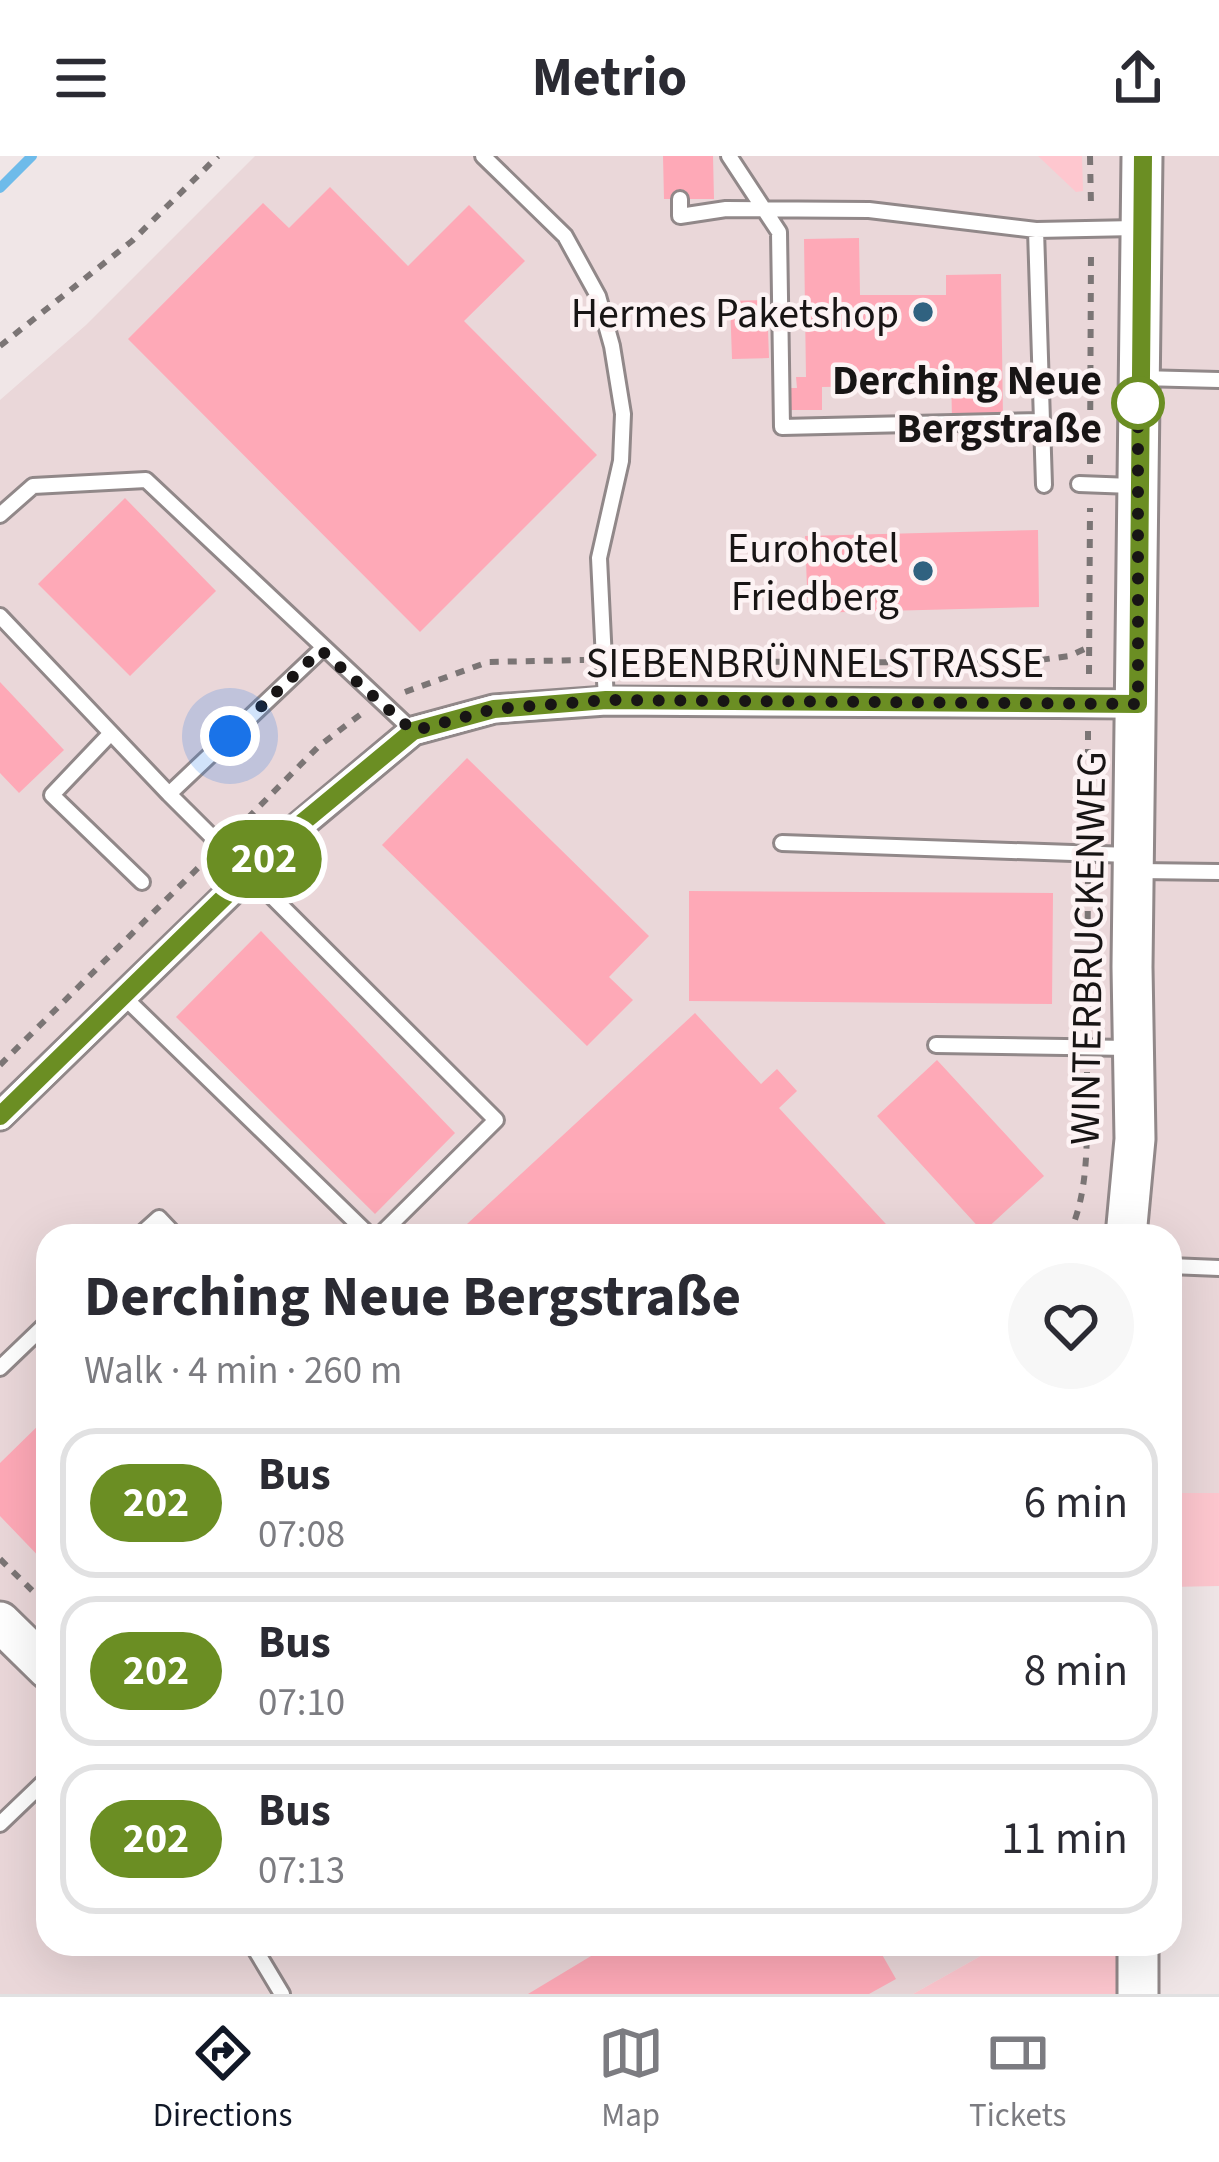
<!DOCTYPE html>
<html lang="en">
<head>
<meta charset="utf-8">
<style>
	:root { --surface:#fff; --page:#f7f7f7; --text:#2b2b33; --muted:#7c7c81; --line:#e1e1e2; --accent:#111827 }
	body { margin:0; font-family:"Source Sans 3",sans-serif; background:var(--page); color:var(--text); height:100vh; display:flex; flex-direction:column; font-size:45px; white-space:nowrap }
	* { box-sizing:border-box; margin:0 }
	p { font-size:39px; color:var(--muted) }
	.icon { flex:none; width:66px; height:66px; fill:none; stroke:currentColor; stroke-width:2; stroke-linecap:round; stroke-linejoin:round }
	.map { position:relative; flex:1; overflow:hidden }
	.details { position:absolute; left:36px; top:1068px; width:1146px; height:732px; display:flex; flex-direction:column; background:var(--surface); border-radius:36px; box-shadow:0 12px 48px #0002 }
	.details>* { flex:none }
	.badge { padding:0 24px; border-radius:39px; font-size:42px; line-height:78px }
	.you { position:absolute; width:60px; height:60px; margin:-30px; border:9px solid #fff; border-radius:50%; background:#1a73e8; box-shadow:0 0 0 18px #1a73e833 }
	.map>.badge { position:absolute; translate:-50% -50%; box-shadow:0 0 0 6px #fff }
	.round { display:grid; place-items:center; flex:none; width:126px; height:126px; border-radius:63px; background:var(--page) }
	.headline { display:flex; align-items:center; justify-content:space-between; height:204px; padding:0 48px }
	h1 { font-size:57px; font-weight:700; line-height:90px }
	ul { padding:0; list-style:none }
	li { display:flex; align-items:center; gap:36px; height:150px; margin:0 24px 18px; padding:0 24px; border:6px solid var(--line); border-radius:36px }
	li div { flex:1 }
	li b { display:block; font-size:45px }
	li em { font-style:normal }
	li .badge { min-width:132px; font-weight:700; text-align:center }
	header { display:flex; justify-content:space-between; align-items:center; height:156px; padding:0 48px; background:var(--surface); font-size:54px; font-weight:700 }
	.tab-bar { display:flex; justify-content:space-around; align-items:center; height:168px; border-top:3px solid var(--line); background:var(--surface); font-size:33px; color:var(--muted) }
	.tab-bar a { display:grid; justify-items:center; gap:6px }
	.tab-bar .selected { color:var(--accent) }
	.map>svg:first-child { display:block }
	.built { fill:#ead7d9 }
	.green { fill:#fec7cf }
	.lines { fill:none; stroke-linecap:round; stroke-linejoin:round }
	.stream { stroke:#6ebbea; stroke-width:10 }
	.building { fill:#fea9b7 }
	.lane-casing { stroke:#918889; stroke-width:20 }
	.street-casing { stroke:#918889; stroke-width:33 }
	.secondary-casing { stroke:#918889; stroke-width:45 }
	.path { stroke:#7b7575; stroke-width:6; stroke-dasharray:9 9; stroke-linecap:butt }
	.lane { stroke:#fff; stroke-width:14 }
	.street { stroke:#fff; stroke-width:27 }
	.secondary { stroke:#fff; stroke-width:39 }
	.line-casing { stroke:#fff; stroke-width:27 }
	.line { stroke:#6b8e23; stroke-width:18 }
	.walk { stroke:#181515; stroke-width:12; stroke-dasharray:0 21.6 }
	.poi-dot { fill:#306280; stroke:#fdf3f4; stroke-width:4.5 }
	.stop-dot { fill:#fff; stroke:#6b8e23; stroke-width:6 }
	.labels { text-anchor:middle; stroke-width:9; stroke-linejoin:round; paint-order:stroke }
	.poi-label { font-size:42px; fill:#181515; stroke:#fdf3f4; text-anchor:end }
	.stop-label { font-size:42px; font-weight:bold; fill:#181515; stroke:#fdf3f4; text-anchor:end }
	.street-label { font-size:42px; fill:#181515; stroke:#fdf3f4 }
</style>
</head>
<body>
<header><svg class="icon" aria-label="menu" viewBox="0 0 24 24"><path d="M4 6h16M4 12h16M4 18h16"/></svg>Metrio<svg class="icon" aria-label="share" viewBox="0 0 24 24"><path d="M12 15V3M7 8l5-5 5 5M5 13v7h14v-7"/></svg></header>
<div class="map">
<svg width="1219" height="1838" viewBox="0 0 1219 1838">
	<rect width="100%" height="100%" fill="#f0e6e7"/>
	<!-- built -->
	<path class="built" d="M255 0H1219V1337H1170V1080H48V1788H1002L913 1838H0V244L86 169Z"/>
	<!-- green -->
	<path class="green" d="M1038 0H1082L1083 35 1076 36Z
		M1170 1337H1219V1430L1170 1431Z
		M1002 1788H1119V1838H913Z"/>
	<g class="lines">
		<!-- stream -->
		<path class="stream" d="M0 32 32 0"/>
	</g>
	<!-- building -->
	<path class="building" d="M663 0H713L714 43H664Z
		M330 31 408 110 469 49 525 105 464 165 597 299 420 476 128 183 263 47 289 72Z
		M859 82 860 139H946V119L1001 118 1003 264 952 265 951 213 887 214V230L822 231V254H789V232H797L796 221H806L804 83Z
		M767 144 769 202 732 203 730 145Z
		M125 342 216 435 130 520 38 428Z
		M1038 374 1039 451 808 457 805 380Z
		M0 526 64 594 19 637 0 617Z
		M467 602 649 780 609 821 633 844 587 890 382 689Z
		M689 735 1053 737 1052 848 689 845Z
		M261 775 455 977 375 1058 176 861Z
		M695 857 761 928 777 913 797 935 779 952 897 1080H454Z
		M937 904 1044 1020 983 1076 877 960Z
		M48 1260V1410L0 1360V1307Z
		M611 1788H876L896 1823 869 1838H528Z"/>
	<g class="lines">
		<defs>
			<path id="lane" d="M483 0 565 80 598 140 612 190 623 258 621 305 599 402 606 545
				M729 0 779 76 782 271 1041 265
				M680 43V60L726 53 869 54 1036 74 1136 72
				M1036 74 1044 329
				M1140 222 1219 224
				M1079 328 1132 330
				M0 359 33 330 146 324 413 575
				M0 460 169 638 496 964 379 1080
				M111 577 52 639 142 726
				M169 638 321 494
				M782 687 1129 699
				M1139 715 1219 716
				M124 841 370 1080
				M936 889 1130 892
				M139 1080 159 1062 176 1080
				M1170 1110 1219 1112
				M0 1212 48 1166
				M0 1668 48 1622
				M252 1788 282 1838"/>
			<path id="street" d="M0 960 291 677 413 575 494 553 606 545 1138 548"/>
			<path id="secondary" d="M1126 1080 1135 983 1132 811 1142 0
				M0 1466 48 1513
				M1138 1788V1838"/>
		</defs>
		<!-- lane casing -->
		<use href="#lane" class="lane-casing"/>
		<!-- street casing -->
		<use href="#street" class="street-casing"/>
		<!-- secondary casing -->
		<use href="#secondary" class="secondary-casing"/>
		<!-- path -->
		<path class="path" d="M1090 0 1091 50
			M0 190 132 85 218 0
			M1090 308 1091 94
			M627 505 1018 507 1069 500 1089 491
			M1089 518 1090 352
			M405 536 488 506 584 504
			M1088 674V574
			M235 675 319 590 361 558
			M1087 872 1088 718
			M0 909 204 706
			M1068 1080C1092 1033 1086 967 1087 916
			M0 1403 48 1450"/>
		<!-- lane -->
		<use href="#lane" class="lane"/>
		<!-- street -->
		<use href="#street" class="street"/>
		<!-- secondary -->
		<use href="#secondary" class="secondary"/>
	</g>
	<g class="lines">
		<defs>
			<path id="line" d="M0 960 291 676 413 575 494 553 606 544 1138 548 1143 0"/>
		</defs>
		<!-- line casing -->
		<use href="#line" class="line-casing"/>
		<!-- line -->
		<use href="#line" class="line"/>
		<!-- walk -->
		<path class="walk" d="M230 580 321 494 413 575 494 553 606 544 1138 548V247"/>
	</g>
	<!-- markers -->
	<g class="poi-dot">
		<circle cx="923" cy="156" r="12"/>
		<circle cx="923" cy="415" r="12"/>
	</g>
	<circle class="stop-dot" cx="1138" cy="247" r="24"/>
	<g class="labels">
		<!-- poi labels -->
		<g class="poi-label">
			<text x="899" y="171">Hermes Paketshop</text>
			<text x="899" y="406">Eurohotel<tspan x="899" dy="48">Friedberg</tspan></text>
		</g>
		<!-- stop labels -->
		<g class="stop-label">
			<text x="1102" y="238">Derching Neue<tspan x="1102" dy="48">Bergstraße</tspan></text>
		</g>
		<!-- street labels -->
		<g class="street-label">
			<text x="815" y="521">SIEBENBRÜNNELSTRASSE</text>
			<text transform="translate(1087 792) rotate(-89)" y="15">WINTERBRUCKENWEG</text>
		</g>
	</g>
</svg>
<div class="you" style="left:230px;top:580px"></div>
<b class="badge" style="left:264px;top:703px;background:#6b8e23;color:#fff">202</b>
<section class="details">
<div class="headline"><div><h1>Derching Neue Bergstraße</h1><p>Walk · 4 min · 260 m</p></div><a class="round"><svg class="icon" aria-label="heart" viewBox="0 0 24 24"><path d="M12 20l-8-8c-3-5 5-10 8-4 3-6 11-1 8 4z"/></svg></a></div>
<ul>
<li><span class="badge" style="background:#6b8e23;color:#fff">202</span><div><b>Bus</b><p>07:08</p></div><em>6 min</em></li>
<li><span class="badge" style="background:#6b8e23;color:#fff">202</span><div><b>Bus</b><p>07:10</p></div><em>8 min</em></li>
<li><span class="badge" style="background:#6b8e23;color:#fff">202</span><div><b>Bus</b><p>07:13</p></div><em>11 min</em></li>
</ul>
</section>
</div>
<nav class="tab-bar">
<a class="selected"><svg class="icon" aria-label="directions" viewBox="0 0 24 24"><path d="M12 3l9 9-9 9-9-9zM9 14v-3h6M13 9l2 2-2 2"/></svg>Directions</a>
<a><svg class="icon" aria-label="map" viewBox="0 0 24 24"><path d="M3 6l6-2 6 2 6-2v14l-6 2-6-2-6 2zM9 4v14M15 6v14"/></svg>Map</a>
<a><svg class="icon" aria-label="tickets" viewBox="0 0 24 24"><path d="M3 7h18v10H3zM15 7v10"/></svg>Tickets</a>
</nav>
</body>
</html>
